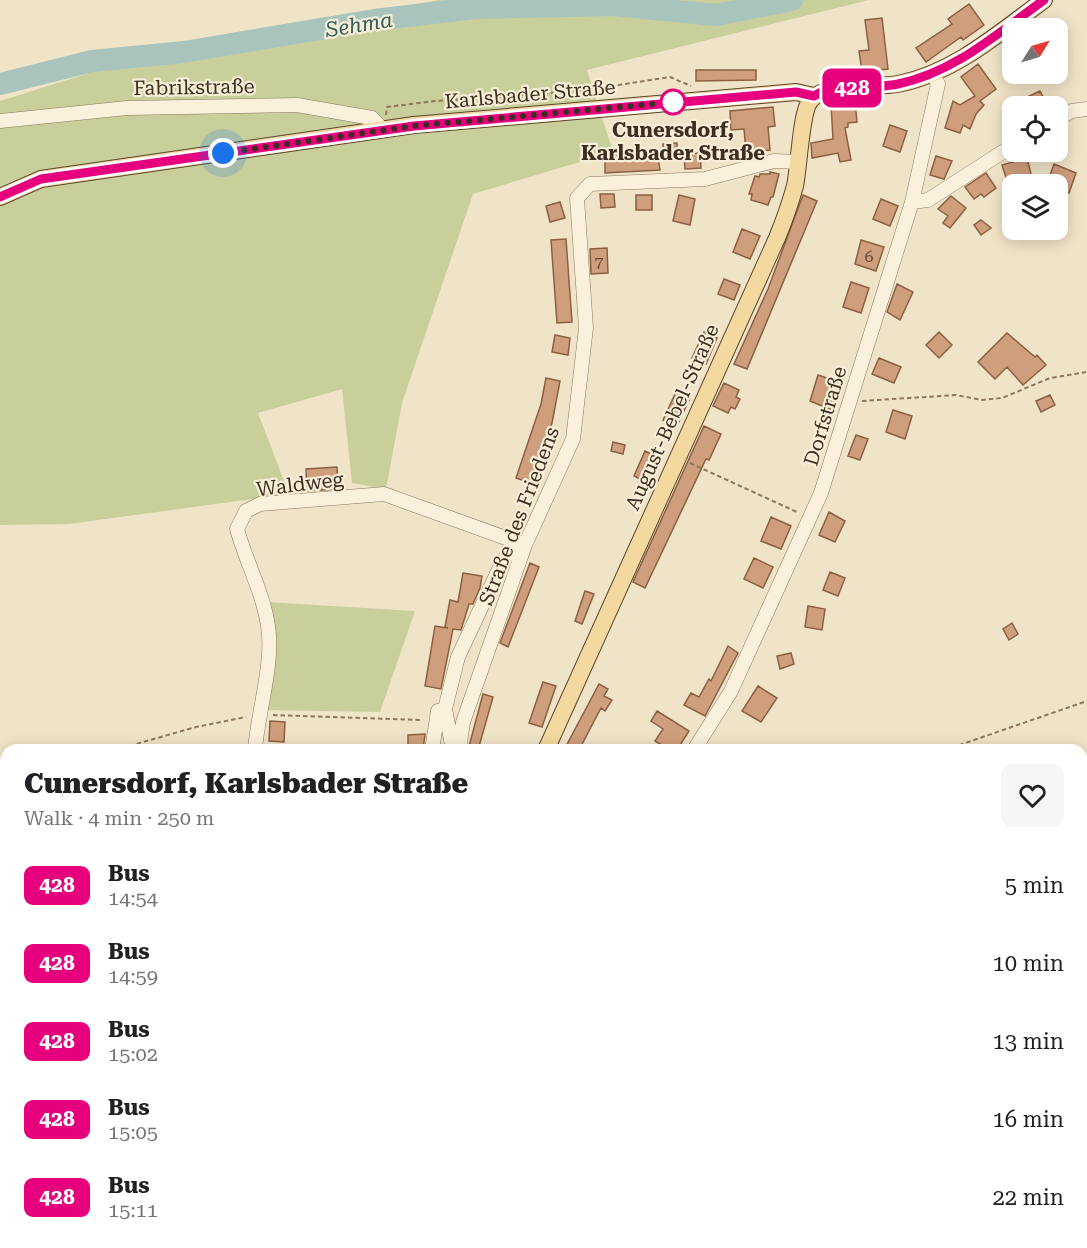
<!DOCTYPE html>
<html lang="en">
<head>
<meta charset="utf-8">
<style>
	:root { --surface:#fff; --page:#f6f6f6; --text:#202124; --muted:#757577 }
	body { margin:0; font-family:"Roboto Serif",serif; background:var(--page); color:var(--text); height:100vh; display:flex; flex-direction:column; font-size:22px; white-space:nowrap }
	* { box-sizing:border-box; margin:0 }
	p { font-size:20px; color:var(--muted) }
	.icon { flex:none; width:33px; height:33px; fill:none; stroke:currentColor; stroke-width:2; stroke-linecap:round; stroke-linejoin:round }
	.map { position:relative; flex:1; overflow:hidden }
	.drawer { position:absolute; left:0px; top:744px; width:1088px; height:504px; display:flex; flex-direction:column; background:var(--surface); border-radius:18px 18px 0 0; box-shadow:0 3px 15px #0003 }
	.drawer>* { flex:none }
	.badge { padding:0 12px; border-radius:9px; font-size:21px; line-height:39px }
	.needle { width:39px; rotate:53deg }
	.tools { position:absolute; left:1002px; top:18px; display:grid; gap:12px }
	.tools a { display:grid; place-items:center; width:66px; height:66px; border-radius:12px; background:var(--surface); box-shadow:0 3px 15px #0003; font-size:30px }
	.you { position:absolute; width:30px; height:30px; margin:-15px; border:4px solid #fff; border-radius:50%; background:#1a73e8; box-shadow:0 0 0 9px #1a73e833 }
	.map>.badge { position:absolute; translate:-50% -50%; box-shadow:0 0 0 3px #fff }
	.round { display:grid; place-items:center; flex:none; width:63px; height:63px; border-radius:12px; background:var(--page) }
	.headline { display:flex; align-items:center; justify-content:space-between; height:102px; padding:0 24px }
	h1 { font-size:28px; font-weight:800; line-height:45px }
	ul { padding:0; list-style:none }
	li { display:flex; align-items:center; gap:18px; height:78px; padding:0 24px }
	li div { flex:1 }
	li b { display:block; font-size:22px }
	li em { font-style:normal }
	li .badge { min-width:66px; font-weight:700; text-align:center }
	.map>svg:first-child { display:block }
	.green { fill:#c9cf9b }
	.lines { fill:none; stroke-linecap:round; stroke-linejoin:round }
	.river { stroke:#a9c4bc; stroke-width:22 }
	.building { fill:#cf9f7d; stroke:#8d5f41; stroke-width:1.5 }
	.minor-casing { stroke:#8d765c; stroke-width:15 }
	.major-casing { stroke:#5b4430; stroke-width:18 }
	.path { stroke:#8d765c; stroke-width:2; stroke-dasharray:4.5 3; stroke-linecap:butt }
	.minor { stroke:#faf1dc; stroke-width:14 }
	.major { stroke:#f3d9a0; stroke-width:16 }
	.line-casing { stroke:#fff; stroke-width:14 }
	.line { stroke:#e6007e; stroke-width:9 }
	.walk { stroke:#3d2e20; stroke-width:6; stroke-dasharray:0 10.8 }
	.stop-dot { fill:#fff; stroke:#e6007e; stroke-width:3 }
	.labels { text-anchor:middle; stroke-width:4.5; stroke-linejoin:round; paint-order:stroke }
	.number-label { font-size:16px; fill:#624a37 }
	.street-label { font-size:20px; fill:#3d2e20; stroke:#f7eed8 }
	.stop-label { font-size:20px; font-weight:bold; fill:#3d2e20; stroke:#f7eed8 }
	.water-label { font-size:21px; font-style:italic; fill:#2f5d5a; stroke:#f7eed8 }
</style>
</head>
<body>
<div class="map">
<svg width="1087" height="1248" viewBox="0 0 1087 1248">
	<rect width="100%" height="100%" fill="#f0e4c8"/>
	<!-- green -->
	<path class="green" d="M439 0H869L587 70 613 152 473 194 402 403 386 489 352 483 342 389 258 413 289 494 69 524 0 525V101L189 42Z
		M267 602 415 611 380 712 264 710Z
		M998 1242H1055L1056 1248H999Z"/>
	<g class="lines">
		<!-- river -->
		<path class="river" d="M0 84 92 61 184 52 374 20 475 8 614 5 716 15 792 0"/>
	</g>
	<!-- building -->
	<path class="building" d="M969 4 984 25 963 40 961 37 926 62 916 48 952 24 948 19Z
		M882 18 888 69 862 72 859 51 869 50 865 20Z
		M978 64 996 89 980 101 984 105 976 114 970 129 963 125 960 133 945 128 953 101 960 105 975 96 961 77Z
		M696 70H756V80L696 81Z
		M1040 91 1048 106H1008Z
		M855 102 857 122 848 123V127L845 128 851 160 840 162 838 153 812 158 811 143 833 139 831 104Z
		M773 107 775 126 768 127 770 150 746 152 744 129 731 130 730 111Z
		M890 125 907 131 900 152 883 146Z
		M677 143V153L663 154V144Z
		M700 153 701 168 685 169 684 154Z
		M626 154V161L658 157 660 170 605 173V155Z
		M936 156 952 161 944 179 930 175Z
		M1027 158 1032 178 1024 180 1025 184H1008L1002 165Z
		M1054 164 1076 173 1069 193 1058 189V184H1047Z
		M770 172 779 174 773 197H771L768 205 751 200 752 194H749L755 176 759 177 760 174H770Z
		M986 173 996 188 984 197 981 194 974 199 965 187Z
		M600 194H614L615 207 601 208Z
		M636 195H652V210H636Z
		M679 195 695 199 690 225 673 221Z
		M803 195 817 201 747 369 734 364 768 289Z
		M951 196 966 208 950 228 943 223 948 216 938 209Z
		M881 199 898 206 890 226 873 219Z
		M560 202 565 218 550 222 546 206Z
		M981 220 991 228 981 235 974 225Z
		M742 229 760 236 750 259 733 252Z
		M566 239 572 322 557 323 551 240Z
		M861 240 884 247 876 271 855 264Z
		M607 248 608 273 591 274 590 249Z
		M724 279 740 285 734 300 718 294Z
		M851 282 869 288 861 313 843 307Z
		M897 284 913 292 900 320 887 312Z
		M704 332 717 338 706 364 692 358Z
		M939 332 952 345 939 358 926 345Z
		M1007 333 1035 357 1037 355 1046 365 1023 385 1007 367 995 379 978 362Z
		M555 335 570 338 568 355 552 352Z
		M879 358 901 367 894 383 872 374Z
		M818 375 842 383 832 410 810 401Z
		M546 378 560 381 552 423 531 483 516 478 541 404Z
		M724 383 739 390 736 397 740 399 735 409 731 407 728 413 713 406Z
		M676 392 690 398 677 426 663 420Z
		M1050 395 1055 405 1041 412 1036 401Z
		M893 410 912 416 905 439 886 432Z
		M704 426 721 434 709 460 706 459 645 588 633 582Z
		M856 435 868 439 860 460 848 456Z
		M613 442 625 445 623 454 611 451Z
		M645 451 662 459 650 484 634 476Z
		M337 467 338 489 307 491 306 469Z
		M829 512 845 521 835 542 819 535Z
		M771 517 791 526 781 549 761 541Z
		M754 558 773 567 763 588 744 579Z
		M530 563 539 567 508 647 500 643Z
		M830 572 845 578 838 596 823 590Z
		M463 573 482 576 480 588 473 604H469L461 630 453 629 441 689 425 686 435 626 448 628 445 627 450 600 458 602Z
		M585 591 594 594 582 624 575 621Z
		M808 606 825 609 822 630 805 627Z
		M1012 623 1018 634 1009 640 1003 629Z
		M728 646 738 653 705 716 684 705 691 693 699 697 709 679 711 681Z
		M791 653 794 664 780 669 777 656Z
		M543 682 556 686 542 727 529 723Z
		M599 684 608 689 604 696 612 700 605 711 601 708 579 750H564Z
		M758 686 777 698 761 722 742 711Z
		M483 694 493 697 478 750H468Z
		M657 711 689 731 677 750H669L655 741 663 729 651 721Z
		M270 721 285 722 284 742 269 741Z
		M425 734 423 750H408V735Z"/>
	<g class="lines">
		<defs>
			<path id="minor" d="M1058 119 1072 111 1087 109
				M0 121 127 108 297 105 372 118 383 130
				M912 202 928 200 1012 146
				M255 750C258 711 274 663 268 626 263 592 246 562 237 529L246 511 260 504 384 494 525 545
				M432 750 438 711 445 709
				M453 750 445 709 458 657 502 563 516 542
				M459 750 463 722 525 545 573 439 586 328 577 198 590 184 705 179 774 161 799 162
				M694 750 731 691 821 493 912 202 938 84 933 74
				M159 1242 160 1248
				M289 1242 293 1248
				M530 1242V1248
				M413 1248 426 1242"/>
			<path id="major" d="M0 197 41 179 414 125 796 92 814 96
				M546 750 777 238C784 221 790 204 795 186 799 167 801 112 810 101 825 82 875 88 898 84 954 73 999 33 1044 0
				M516 1242 522 1248"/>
		</defs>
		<!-- minor casing -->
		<use href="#minor" class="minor-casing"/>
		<!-- major casing -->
		<use href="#major" class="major-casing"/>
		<!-- path -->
		<path class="path" d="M386 115 387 107 435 101 580 91 670 77 691 86
			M862 401 956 395 982 400 1002 398 1050 378 1087 372
			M690 463 799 513
			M273 715 423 720
			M115 750 196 727 246 717
			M945 750 1087 701
			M0 792 6 791
			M1082 952 1087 951
			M95 1248 103 1242"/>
		<!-- minor -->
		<use href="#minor" class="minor"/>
		<!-- major -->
		<use href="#major" class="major"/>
	</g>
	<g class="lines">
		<defs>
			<path id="line" d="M0 197 41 179 414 126 796 92 814 96 825 90C849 88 875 88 898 84 954 73 999 32 1044 0"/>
		</defs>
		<!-- line casing -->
		<use href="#line" class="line-casing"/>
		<!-- line -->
		<use href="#line" class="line"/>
		<!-- walk -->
		<path class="walk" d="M223 153 414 126 673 102"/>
	</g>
	<!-- markers -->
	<circle class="stop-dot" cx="673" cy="102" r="12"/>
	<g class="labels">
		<!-- number labels -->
		<g class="number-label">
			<text x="869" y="262">6</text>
			<text x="599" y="267">7</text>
		</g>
		<!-- street labels -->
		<g class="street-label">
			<text transform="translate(194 87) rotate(-1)" y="7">Fabrikstraße</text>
			<text transform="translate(530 94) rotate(-5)" y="7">Karlsbader Straße</text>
			<text transform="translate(825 416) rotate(-73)" y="7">Dorfstraße</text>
			<text transform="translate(672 417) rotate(-66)" y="7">August-Bebel-Straße</text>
			<text transform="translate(300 484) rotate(-7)" y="7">Waldweg</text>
			<text transform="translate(519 516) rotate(-69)" y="7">Straße des Friedens</text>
		</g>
		<!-- stop labels -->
		<g class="stop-label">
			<text x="673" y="137">Cunersdorf,<tspan x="673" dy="23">Karlsbader Straße</tspan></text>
		</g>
		<!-- water labels -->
		<g class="water-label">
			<text transform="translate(359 25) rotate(-9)" y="7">Sehma</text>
		</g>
	</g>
</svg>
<div class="tools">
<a><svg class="needle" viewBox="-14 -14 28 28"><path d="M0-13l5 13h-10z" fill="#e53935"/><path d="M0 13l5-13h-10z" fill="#757577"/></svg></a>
<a><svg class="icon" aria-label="locate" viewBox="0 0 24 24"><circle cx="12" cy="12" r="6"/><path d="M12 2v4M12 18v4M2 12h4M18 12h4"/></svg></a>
<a><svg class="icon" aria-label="layers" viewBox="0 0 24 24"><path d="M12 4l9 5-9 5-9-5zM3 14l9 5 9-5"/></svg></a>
</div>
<div class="you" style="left:223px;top:153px"></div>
<b class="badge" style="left:852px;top:88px;background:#e6007e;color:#fff">428</b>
<section class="drawer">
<div class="headline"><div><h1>Cunersdorf, Karlsbader Straße</h1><p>Walk · 4 min · 250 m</p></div><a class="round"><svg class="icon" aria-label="heart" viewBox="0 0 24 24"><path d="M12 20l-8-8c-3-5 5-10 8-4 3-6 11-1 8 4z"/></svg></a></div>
<ul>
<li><span class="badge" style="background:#e6007e;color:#fff">428</span><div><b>Bus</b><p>14:54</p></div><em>5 min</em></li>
<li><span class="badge" style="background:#e6007e;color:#fff">428</span><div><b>Bus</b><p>14:59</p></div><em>10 min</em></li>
<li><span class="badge" style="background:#e6007e;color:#fff">428</span><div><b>Bus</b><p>15:02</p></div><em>13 min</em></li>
<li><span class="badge" style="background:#e6007e;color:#fff">428</span><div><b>Bus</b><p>15:05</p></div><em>16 min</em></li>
<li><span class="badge" style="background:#e6007e;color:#fff">428</span><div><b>Bus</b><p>15:11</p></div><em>22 min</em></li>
</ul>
</section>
</div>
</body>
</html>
